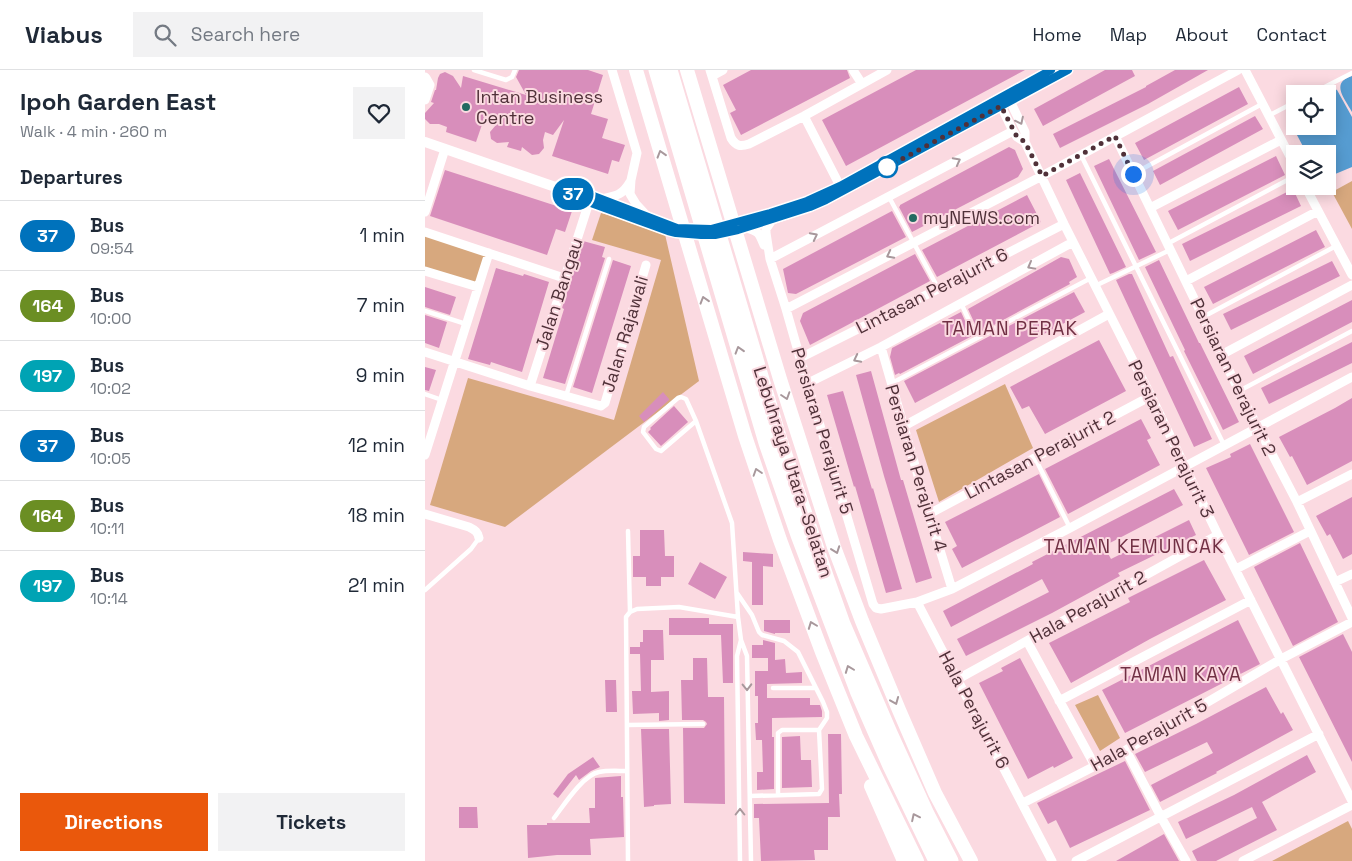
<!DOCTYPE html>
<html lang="en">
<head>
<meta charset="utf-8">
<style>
	:root { --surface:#fff; --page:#f2f2f3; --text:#1f2937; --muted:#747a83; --line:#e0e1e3; --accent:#ea580c }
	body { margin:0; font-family:"Space Grotesk",sans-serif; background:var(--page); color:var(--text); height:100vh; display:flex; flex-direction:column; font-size:19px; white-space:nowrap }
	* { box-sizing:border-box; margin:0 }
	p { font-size:16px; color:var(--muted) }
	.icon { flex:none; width:28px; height:28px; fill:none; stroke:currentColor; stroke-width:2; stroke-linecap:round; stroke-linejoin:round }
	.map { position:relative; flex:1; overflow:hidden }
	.sheet { display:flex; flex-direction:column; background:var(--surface); width:425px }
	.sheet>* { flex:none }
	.badge { padding:0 10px; border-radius:16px; font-size:18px; line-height:32px }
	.buttons { position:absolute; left:861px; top:15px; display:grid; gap:10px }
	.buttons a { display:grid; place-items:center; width:50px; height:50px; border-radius:0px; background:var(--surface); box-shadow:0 2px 12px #0003; font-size:25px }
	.you { position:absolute; width:25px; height:25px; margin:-12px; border:4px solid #fff; border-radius:50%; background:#1a73e8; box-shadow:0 0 0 8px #1a73e833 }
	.map>.badge { position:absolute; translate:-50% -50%; box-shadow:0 0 0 2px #fff }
	h2 { padding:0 20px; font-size:19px; line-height:45px }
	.round { display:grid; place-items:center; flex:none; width:52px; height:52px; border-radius:0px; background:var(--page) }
	.summary { display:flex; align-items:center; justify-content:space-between; height:85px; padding:0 20px }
	h1 { font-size:24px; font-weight:700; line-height:38px }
	.action { display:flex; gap:10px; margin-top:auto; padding:10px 20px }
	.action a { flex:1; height:58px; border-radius:0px; background:var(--accent); color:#fff; font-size:20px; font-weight:700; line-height:58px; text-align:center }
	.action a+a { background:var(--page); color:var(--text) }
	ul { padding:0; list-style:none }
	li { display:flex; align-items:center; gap:15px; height:70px; padding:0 20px; border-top:1px solid var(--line) }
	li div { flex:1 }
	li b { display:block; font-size:19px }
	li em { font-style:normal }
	li .badge { min-width:55px; font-weight:700; text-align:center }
	header { display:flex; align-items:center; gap:30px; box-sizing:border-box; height:70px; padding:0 25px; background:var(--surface); border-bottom:1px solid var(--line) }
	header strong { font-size:24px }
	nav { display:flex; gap:28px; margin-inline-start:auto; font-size:18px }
	.search { width:350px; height:45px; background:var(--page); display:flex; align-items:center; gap:12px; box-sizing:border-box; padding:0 18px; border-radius:0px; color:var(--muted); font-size:19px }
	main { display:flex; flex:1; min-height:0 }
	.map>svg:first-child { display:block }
	.green { fill:#d7a87e }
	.water { fill:#569cd1 }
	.building { fill:#d88ebb }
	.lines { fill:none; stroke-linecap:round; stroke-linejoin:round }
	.service { stroke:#fff; stroke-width:4.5 }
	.minor { stroke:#fff; stroke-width:9 }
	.tertiary { stroke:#fff; stroke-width:10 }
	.primary { stroke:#fff; stroke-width:14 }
	.motorway { stroke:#fff; stroke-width:15 }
	.oneway { stroke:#a8989c }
	.line-casing { stroke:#fff; stroke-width:11 }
	.line { stroke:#0072bc; stroke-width:8 }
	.walk { stroke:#503139; stroke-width:5; stroke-dasharray:0 9 }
	.poi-dot { fill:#226a61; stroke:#fbdae1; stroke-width:2 }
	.stop-dot { fill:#fff; stroke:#0072bc; stroke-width:2.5 }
	.labels { text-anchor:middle; stroke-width:4; stroke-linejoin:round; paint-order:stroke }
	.poi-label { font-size:18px; fill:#503139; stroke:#fbdae1; text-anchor:start }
	.street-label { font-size:18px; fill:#503139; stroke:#fbdae1 }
	.neighbourhood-label { font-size:19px; letter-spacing:1px; fill:#713044; stroke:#fbdae1 }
</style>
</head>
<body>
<header>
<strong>Viabus</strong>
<div class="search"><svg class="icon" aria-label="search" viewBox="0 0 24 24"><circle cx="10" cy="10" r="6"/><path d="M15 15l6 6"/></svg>Search here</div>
<nav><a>Home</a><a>Map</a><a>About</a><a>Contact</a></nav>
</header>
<main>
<section class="sheet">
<div class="summary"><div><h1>Ipoh Garden East</h1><p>Walk · 4 min · 260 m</p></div><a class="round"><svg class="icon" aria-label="heart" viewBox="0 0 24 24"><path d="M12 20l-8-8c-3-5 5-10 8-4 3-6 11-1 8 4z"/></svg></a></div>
<h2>Departures</h2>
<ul>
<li><span class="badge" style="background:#0072bc;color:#fff">37</span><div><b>Bus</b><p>09:54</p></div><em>1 min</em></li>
<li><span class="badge" style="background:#6b8e23;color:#fff">164</span><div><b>Bus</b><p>10:00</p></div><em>7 min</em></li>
<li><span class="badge" style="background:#00a3b4;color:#fff">197</span><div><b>Bus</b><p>10:02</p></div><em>9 min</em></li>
<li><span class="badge" style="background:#0072bc;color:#fff">37</span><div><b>Bus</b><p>10:05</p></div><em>12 min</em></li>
<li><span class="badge" style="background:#6b8e23;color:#fff">164</span><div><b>Bus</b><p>10:11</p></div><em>18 min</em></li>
<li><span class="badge" style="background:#00a3b4;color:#fff">197</span><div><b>Bus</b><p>10:14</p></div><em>21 min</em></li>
</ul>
<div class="action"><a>Directions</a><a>Tickets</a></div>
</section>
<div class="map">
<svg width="927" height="791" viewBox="0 0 927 791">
	<rect width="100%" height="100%" fill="#fbdae1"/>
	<!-- green -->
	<path class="green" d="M927 111V159L907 122Z
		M176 143 239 160 274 311 80 457 5 435 43 308 189 350 236 190 167 170Z
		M0 165 61 184 52 216 0 200Z
		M580 314 608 378 514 432 491 360Z
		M673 625 695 668 675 681 650 635Z
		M923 751 927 759V791H847Z"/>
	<!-- water -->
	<path class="water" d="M927 6V42C923 34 911 20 917 12 919 9 924 7 927 6Z
		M906 17 912 20 927 47V97L903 107 902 84H882L863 48 865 38 870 34V56H902V24H890L901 18Z"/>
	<!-- building -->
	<path class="building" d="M94 0H163L178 5 166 44 183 49 177 68 200 75 194 92 187 90 183 104 127 86 139 50 128 65 120 62 118 70 119 78 114 84 107 85 97 77 96 81 82 77 84 72 72 73 66 69 65 62 71 55 74 48 62 44V40L51 72 21 62 22 57 14 54H5L0 49V43L9 33 6 32 10 20H11L13 8 15 4 20 2 28 6 36 18 38 6 101 25 91 7Z
		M326 0H422L425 8 316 65 305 43 311 40 298 15Z
		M491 0H600L421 96 397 50Z
		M680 0H707L710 6 618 56 609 39Z
		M750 0H783L723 34 635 78 628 64 721 17V16Z
		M814 17 823 34 719 90 710 73Z
		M830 46 838 59 735 115 728 101Z
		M584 77 590 80 598 99 593 107 487 162 474 137 475 136V135Z
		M851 86 860 105 753 160 743 141Z
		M684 89 731 182 716 189 714 190 669 96Z
		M20 100 147 141 140 162 131 159 122 185 5 146Z
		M655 103 701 197 688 203 685 204 641 110Z
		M868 119 876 136 765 191 757 174Z
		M602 125 616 152 512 207 497 180Z
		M467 141 481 167 371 224 363 223 358 199Z
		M891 160 900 177 788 234 779 217Z
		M158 171 180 177 177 187 180 188 140 314 118 308 139 239 137 238Z
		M490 184 505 211 385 275 375 251 378 243Z
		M636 187 644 189 652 207 644 212 645 214 554 263 543 239Z
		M188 190 206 196 167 323 148 317Z
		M734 190 774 273H775L814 352 798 360 759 281 760 280 720 197Z
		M907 191 915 206 806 260 798 244Z
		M71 198 98 206 99 204 124 212 97 302 66 292 65 295 43 289Z
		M704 204H707L745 287 748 286 787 369 769 377 691 210Z
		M0 217 31 227 25 245 0 237Z
		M649 222 660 242 563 294 490 333 479 311Z
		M927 230V252L828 304 819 286Z
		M536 242 547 266 475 304 474 303 470 305 465 287 467 278Z
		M0 245 22 252 14 278 0 273Z
		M674 270 701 321 620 364 604 336 597 339 585 317Z
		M927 272V293L844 334 836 318Z
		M0 297 11 300 4 321 0 320Z
		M446 301 476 410H478L507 508 491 513 459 406 431 305Z
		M418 321 447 419 448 418 477 519 461 523 430 416 429 417 402 325Z
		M238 322 244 329V330L219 352 214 346Z
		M927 328V391L882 415 867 386 865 387 854 367 910 338Z
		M249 336 263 352 236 376 223 362 226 359 225 358Z
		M716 349 726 368 722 370 735 395 643 444 620 399Z
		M825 374 869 462 824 485 781 398 806 387 805 384Z
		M614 404 635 447 537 498 527 479 532 476 520 452Z
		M749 419 758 435 679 476 686 489 764 450 771 465 693 503 695 506 627 543 541 586 532 569 624 522 617 509 526 557 518 541 608 494 607 492Z
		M927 427V484L918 489 905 464 902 466 891 446Z
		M215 460H239L240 486H249V507H236V516H221V507H208V486H215Z
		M875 473 913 552 868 576 829 497Z
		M318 482 348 484V497L338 496V535H327V492L318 491Z
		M779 490 801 530 725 569 646 613 624 573 705 532 703 528Z
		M275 492 302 507 290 529 263 514Z
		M244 548H284V554H308V613H298L296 565H244Z
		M339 550H365V563H350V564L339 561Z
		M813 550 835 594 700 663 677 620Z
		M218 560H238L239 590H226V622L244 621V650L234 651V643L208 644 207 621H216L215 584H205V577H215V572H218Z
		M918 564 927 582V692L874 587Z
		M338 570 350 573V590L360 589 361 603 377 602V613L342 614V628H385V635H395L397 641V647L347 648V667H349V719L332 720V702H338L337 670H331L330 653H333V626H330V601H343V588H327V575H338Z
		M268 588H282L283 627H299L300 734 259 733 258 658H279L282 654 281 652 278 650H257L256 610H268Z
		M595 588 648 688 629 698 628 696 603 709 554 613 578 601 576 598Z
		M180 610H191L192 642H181Z
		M841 617 856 644 858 642 868 660 791 702 792 703 735 732 726 715 788 683 782 672 720 702 710 684 771 654Z
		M216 659H244L246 734 229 735V736L219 737Z
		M403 664H416L417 724H414L415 747H403V780H389L390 790 336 791 334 748H329V734L404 733Z
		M375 666 376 690H386L387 717 357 718V667Z
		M882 685 891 702 837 732 852 760 791 791H772L767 781 832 748 827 737 761 769 753 752 809 725Z
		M168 687 175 697 166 701 154 710 151 705 133 728 128 724 143 704Z
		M700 691 725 740 645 778 631 750 623 754 612 733Z
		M196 706V727H198L199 767 165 769 166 785H132L103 788 102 755H122V753H165L164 738H170V708Z
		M34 737H52L53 758H34Z
		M739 764 754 791H691Z"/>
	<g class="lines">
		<!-- service -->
		<path class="service" d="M49 0 81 10 87 7 90 0
			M886 24 927 3
			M843 46 870 32
			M656 85 799 375
			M708 104 837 34
			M464 127 513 218
			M742 174 870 106
			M670 216 745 180
			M536 233 552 268
			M0 241 41 254
			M778 247 911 176
			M467 313 666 208
			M814 321 927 261
			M0 324 17 330
			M141 326 184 189
			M271 351 236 381 231 379 218 362 219 357 253 328 256 327 261 329 271 351 307 453 313 547 316 570 322 586 326 791
			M610 388 645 458
			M203 461 205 542
			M0 520 46 479 54 468
			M312 523 327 545 334 562 337 565 359 571 373 582 398 632 402 642V648L394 660 397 719 394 724 325 726
			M348 618H391
			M202 655 278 654
			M353 725V663L357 660H394
			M129 748C139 735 158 705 174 702 183 700 193 701 202 701
			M203 791 201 547 205 542 212 539 254 537 313 547
			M315 791 312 586 316 570"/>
		<!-- minor -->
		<path class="minor" d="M187 0 212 83 206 110 205 124 211 134 223 147
			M285 0 306 68C311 76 315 77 324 74L379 46 462 0
			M428 0 437 14
			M820 0 870 96
			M287 6 298 0
			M0 7 1 8 5 15 0 30
			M379 46 415 116
			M690 66 814 321 872 432 927 548
			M600 72V62L585 31 578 27 576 36 588 61 592 67 600 72 639 154 726 326 793 465 927 731
			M880 116 927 205
			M176 129C190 126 197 126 205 112
			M725 138 856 70
			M0 142 20 79
			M347 150 341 159V163L345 189 361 239 375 288 448 534 451 538 456 539 492 532 627 791
			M321 158C334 161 334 163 339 175
			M0 162 139 208
			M345 189 588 61
			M0 201 53 217
			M761 211 893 141
			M361 239 617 106 813 0
			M456 277 504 444 527 519
			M0 282 105 316 176 336 180 333 221 195
			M796 285 927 215
			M375 288 513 219 639 154
			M383 313 456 277 648 172
			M105 316 166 126
			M479 356 684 244
			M0 385 64 183
			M872 432 927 404
			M0 444 44 457C50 460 53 462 54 468
			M504 444 726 326
			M811 499 885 461
			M910 512 927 504
			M492 532 527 519 645 458 927 307
			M602 571 670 696
			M533 609 793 465
			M634 631 826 530
			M701 680 736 747 761 791
			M598 733 701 680 856 589 927 552
			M651 791 894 664
			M818 791 927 735"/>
		<!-- tertiary -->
		<path class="tertiary" d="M560 36 626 0
			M0 72 139 120 163 132 243 161C257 164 274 166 289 165 303 164 317 159 331 155 354 147 378 140 401 130L643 0
			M152 122 166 125 211 143
			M286 159 332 147"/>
		<!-- primary -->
		<path class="primary" d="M211 0 320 366 355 470 397 582 431 666 492 791
			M262 0 355 309 409 477 437 551 474 640 510 723 546 791
			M446 716 479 791"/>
		<!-- motorway -->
		<path class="motorway" d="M231 0 341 373 373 465 433 623 465 696 511 791
			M245 0 355 370 402 509 418 554 465 663 502 744 526 791"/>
	</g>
	<!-- one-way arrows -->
	<defs><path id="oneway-chevron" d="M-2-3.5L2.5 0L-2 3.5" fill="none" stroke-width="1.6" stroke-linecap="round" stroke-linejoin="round" transform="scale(1.25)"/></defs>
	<g class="oneway">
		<use href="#oneway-chevron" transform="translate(595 51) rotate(64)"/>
		<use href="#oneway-chevron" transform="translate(236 84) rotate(-107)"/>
		<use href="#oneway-chevron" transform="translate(532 91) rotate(-28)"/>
		<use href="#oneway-chevron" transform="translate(389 166) rotate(-27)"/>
		<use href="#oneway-chevron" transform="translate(465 185) rotate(153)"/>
		<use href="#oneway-chevron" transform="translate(606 196) rotate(151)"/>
		<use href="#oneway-chevron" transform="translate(279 230) rotate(-107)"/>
		<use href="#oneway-chevron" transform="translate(314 280) rotate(-107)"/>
		<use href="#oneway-chevron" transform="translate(432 289) rotate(153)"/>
		<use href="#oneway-chevron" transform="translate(361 326) rotate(72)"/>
		<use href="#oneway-chevron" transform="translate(332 402) rotate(-108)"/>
		<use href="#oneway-chevron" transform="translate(411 480) rotate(70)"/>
		<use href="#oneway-chevron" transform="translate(387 555) rotate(-111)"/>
		<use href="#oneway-chevron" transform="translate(424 599) rotate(-111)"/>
		<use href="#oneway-chevron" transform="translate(322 617) rotate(89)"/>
		<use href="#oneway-chevron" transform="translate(470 631) rotate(68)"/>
		<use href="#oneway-chevron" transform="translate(315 742) rotate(-90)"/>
		<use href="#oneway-chevron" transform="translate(490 747) rotate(-116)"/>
	</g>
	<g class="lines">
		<defs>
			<path id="line" d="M626 0 415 116 382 131 345 143 286 159 252 158 166 125 139 120 163 132 243 161 251 163 276 165H290L313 160 385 137 401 130 643 0"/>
		</defs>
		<!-- line casing -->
		<use href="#line" class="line-casing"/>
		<!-- line -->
		<use href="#line" class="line"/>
		<!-- walk -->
		<path class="walk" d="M462 97 576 36 592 67 600 72 617 106 690 66 708 104"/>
	</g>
	<!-- markers -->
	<g class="poi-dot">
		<circle cx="41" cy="37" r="5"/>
		<circle cx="488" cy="148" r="5"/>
	</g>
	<circle class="stop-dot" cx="462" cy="97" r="10"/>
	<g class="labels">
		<!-- poi labels -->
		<g class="poi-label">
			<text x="51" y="33">Intan Business<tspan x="51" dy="21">Centre</tspan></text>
			<text x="498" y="154">myNEWS.com</text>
		</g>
		<!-- street labels -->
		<g class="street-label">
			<text transform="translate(507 221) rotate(-27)" y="6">Lintasan Perajurit 6</text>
			<text transform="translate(134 224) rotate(-72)" y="6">Jalan Bangau</text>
			<text transform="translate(200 264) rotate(-73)" y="6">Jalan Rajawali</text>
			<text transform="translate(808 307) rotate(64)" y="6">Persiaran Perajurit 2</text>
			<text transform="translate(397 361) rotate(73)" y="6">Persiaran Perajurit 5</text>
			<text transform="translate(746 369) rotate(64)" y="6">Persiaran Perajurit 3</text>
			<text transform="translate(615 385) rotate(-28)" y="6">Lintasan Perajurit 2</text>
			<text transform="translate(491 398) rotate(73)" y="6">Persiaran Perajurit 4</text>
			<text transform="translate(368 402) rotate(72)" y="6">Lebuhraya Utara–Selatan</text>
			<text transform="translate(663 537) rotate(-29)" y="6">Hala Perajurit 2</text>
			<text transform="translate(549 640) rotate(62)" y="6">Hala Perajurit 6</text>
			<text transform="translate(724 665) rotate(-29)" y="6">Hala Perajurit 5</text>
		</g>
		<!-- neighbourhood labels -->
		<g class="neighbourhood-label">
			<text x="585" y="265">TAMAN PERAK</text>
			<text x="709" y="483">TAMAN KEMUNCAK</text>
			<text x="756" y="611">TAMAN KAYA</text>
		</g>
	</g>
</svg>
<div class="buttons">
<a><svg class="icon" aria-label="locate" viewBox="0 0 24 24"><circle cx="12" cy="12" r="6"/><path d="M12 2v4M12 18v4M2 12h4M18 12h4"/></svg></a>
<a><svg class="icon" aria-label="layers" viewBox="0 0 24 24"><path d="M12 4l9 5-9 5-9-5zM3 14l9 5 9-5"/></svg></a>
</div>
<div class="you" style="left:708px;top:104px"></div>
<b class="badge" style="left:148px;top:124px;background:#0072bc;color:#fff">37</b>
</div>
</main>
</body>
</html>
